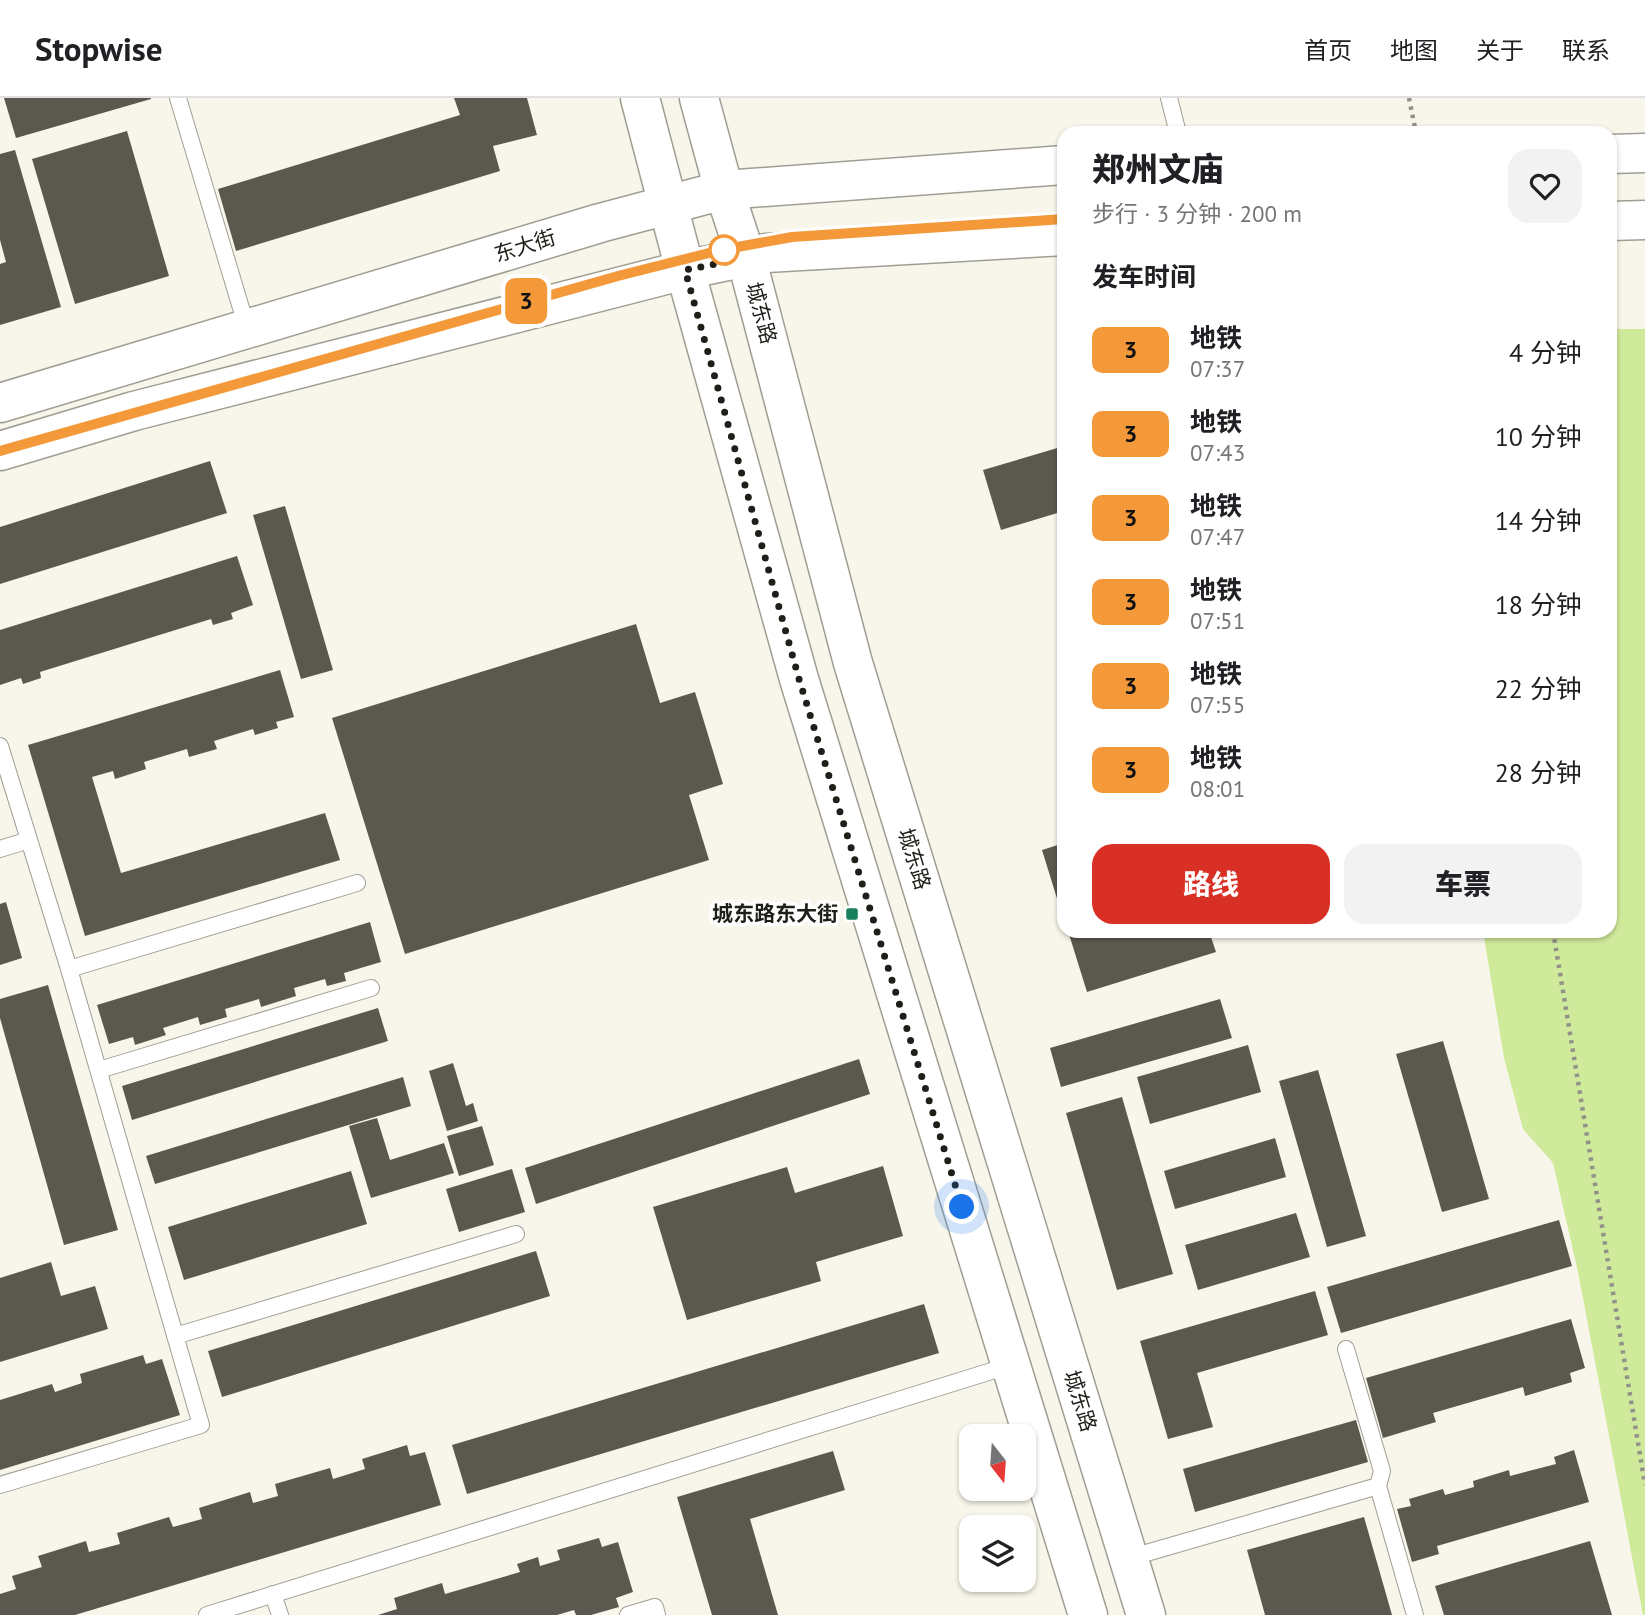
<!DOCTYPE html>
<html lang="zh">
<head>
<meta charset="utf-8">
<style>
	:root { --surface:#fff; --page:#f2f2f2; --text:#202124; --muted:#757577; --line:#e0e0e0; --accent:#d93025 }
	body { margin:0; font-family:"PT Sans","Noto Sans SC",sans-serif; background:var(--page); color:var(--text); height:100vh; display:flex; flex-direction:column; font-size:26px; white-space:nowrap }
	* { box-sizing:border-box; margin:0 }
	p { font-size:23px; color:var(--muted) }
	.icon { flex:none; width:38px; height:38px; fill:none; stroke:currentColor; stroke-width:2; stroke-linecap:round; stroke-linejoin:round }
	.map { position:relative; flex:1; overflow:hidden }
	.details { position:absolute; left:1057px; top:28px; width:560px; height:812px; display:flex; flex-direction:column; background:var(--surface); border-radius:21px; box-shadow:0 2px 5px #0004 }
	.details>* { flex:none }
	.badge { padding:0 14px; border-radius:10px; font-size:24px; line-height:46px }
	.needle { width:46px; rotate:163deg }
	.tools { position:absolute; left:959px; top:1326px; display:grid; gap:14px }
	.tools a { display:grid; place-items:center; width:77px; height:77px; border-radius:14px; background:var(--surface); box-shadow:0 2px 5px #0004; font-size:35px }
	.you { position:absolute; width:35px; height:35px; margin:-18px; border:5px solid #fff; border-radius:50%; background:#1a73e8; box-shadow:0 0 0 10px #1a73e833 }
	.map>.badge { position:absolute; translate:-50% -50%; box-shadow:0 0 0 4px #fff }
	h2 { padding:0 35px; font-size:26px; line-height:63px }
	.round { display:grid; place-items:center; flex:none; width:74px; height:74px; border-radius:21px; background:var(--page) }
	.overview { display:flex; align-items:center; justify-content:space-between; height:119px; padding:0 35px }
	h1 { font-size:33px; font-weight:800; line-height:52px }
	.action { display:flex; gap:14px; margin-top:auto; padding:14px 35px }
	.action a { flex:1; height:80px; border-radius:21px; background:var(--accent); color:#fff; font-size:28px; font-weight:800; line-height:80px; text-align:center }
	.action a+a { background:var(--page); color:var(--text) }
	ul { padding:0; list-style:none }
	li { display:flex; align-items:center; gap:21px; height:84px; padding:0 35px }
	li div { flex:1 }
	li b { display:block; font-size:26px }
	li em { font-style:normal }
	li .badge { min-width:77px; font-weight:700; text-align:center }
	header { display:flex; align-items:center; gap:42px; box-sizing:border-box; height:98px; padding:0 35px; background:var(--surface); border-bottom:2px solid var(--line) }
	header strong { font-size:33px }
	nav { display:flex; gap:38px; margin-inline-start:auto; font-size:24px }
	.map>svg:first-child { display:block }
	.green { fill:#cfea9b }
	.building { fill:#5b594f }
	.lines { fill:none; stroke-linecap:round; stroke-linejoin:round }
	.service-casing { stroke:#a09e93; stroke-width:18 }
	.secondary-casing { stroke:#a09e93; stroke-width:41 }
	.primary-casing { stroke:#a09e93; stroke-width:41 }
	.path { stroke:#939289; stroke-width:4.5; stroke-dasharray:3.5 5; stroke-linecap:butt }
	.service { stroke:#fff; stroke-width:16 }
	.secondary { stroke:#fff; stroke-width:38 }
	.primary { stroke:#fff; stroke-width:38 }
	.line-casing { stroke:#fff; stroke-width:16 }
	.line { stroke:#f39939; stroke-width:10 }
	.walk { stroke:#1f1f1a; stroke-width:7; stroke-dasharray:0 12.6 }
	.stop-dot { fill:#fff; stroke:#f39939; stroke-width:3.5 }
	.poi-dot { fill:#177f5a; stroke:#fff; stroke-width:2.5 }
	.labels { text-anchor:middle; stroke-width:7; stroke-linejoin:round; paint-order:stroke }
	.street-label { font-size:21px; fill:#1f1f1a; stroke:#fff }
	.poi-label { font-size:21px; font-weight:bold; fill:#1f1f1a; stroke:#fff; text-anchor:end }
</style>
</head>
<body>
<header>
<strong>Stopwise</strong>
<nav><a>首页</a><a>地图</a><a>关于</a><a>联系</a></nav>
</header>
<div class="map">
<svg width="1645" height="1517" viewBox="0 0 1645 1517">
	<rect width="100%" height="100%" fill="#f8f6ea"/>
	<!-- green -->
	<path class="green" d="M1610 231H1645V1517H1643L1578 1174 1553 1065 1523 1031 1504 960 1483 833H1610Z"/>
	<!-- building -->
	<path class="building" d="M4 0H151V1L16 40Z
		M454 0H527L537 37 493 48 500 73 236 153 218 91 460 17Z
		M127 33 169 178 75 206 32 61Z
		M15 52 61 209 0 227V166L6 164 0 142V56Z
		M1064 348V413L1001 432 983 372Z
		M210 363 227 415 0 486V429Z
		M285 408 333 572 301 581 253 417Z
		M237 458 253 507 231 515 233 521 213 527 211 521 40 574 41 580 23 586 21 580 0 587V532Z
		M636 526 660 605 695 594 723 686 689 697 709 762 405 856 332 620Z
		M280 572 294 619 276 624 278 630 255 637 253 631 214 643 217 651 189 659 187 651 144 664 146 671 115 681 113 673 92 679 121 775 325 715 340 762 85 838 28 647Z
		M1064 745V820H1063L1042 752Z
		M6 804 22 860 0 867V806Z
		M370 824 381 864 344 875 346 883 327 888 325 881 294 890 296 898 261 909 259 901 225 911 227 919 200 927 198 919 163 930 166 937 135 947 133 939 109 946 97 907Z
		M1068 833H1209L1216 854 1087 894Z
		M48 887 118 1132 64 1147 0 920V901Z
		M1220 901 1232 940 1061 989 1050 950Z
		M378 910 388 943 132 1022 122 988Z
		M1443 943 1489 1101 1442 1114 1396 956Z
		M1248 947 1261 994 1150 1026 1137 979Z
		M859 961 870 996 536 1106 525 1070Z
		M453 965 466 1008 473 1005 478 1023 447 1033 429 973Z
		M1318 972 1366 1138 1327 1149 1279 983Z
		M403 979 411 1008 155 1086 146 1058Z
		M1122 999 1173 1176 1117 1192 1066 1015Z
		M377 1020 390 1062 444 1045 454 1075 371 1100 349 1028Z
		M482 1028 494 1067 459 1078 447 1038Z
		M1275 1040 1286 1079 1175 1111 1164 1073Z
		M883 1068 903 1138 816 1164 821 1183 687 1222 653 1109 787 1069 795 1095Z
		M512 1071 525 1114 459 1134 446 1091Z
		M351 1073 367 1126 184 1182 168 1129Z
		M1296 1115 1310 1159 1198 1192 1185 1147Z
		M1559 1122 1572 1168 1341 1235 1327 1189Z
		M536 1153 550 1198 222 1299 208 1253Z
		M51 1164 61 1198 95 1188 108 1231 0 1264V1180Z
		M1315 1193 1328 1237 1197 1275 1213 1329 1168 1341 1140 1243Z
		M924 1206 939 1255 467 1396 452 1347Z
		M1571 1221 1585 1270 1570 1275 1572 1284 1525 1298 1523 1289 1433 1315 1436 1324 1383 1340 1366 1280Z
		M143 1257 146 1266 162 1261 180 1317 0 1372V1302L52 1286 55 1294 82 1285 80 1276Z
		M1356 1322 1368 1364 1195 1414 1183 1371Z
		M407 1347 410 1358 425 1354 441 1407 75 1517H0V1496L16 1491 12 1478 42 1469 38 1458 86 1443 89 1454 120 1446 117 1435 169 1419 173 1429 202 1421 199 1410 250 1394 253 1405 278 1398 275 1386 330 1370 333 1381 365 1371 362 1361Z
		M1574 1352 1589 1404 1437 1448 1439 1456 1412 1464 1397 1411 1411 1408 1409 1401 1443 1391 1445 1397 1474 1389 1473 1383 1509 1372 1510 1378 1556 1366 1554 1359Z
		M833 1353 845 1392 750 1421 778 1517H712L677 1399Z
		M1364 1419 1392 1517H1265L1247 1452Z
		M599 1440 602 1449 618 1444 633 1494 616 1500 619 1509 591 1517H576L574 1512 557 1517H378L397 1511 394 1500 442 1485 445 1496 520 1474 517 1466 538 1459 540 1468 560 1462 557 1452Z
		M1590 1443 1612 1517H1444L1435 1488Z"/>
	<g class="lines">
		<defs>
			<path id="service" d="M178 0 247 230
				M1169 0 1178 35
				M0 648 69 871 201 1327 0 1387
				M0 751 29 742
				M69 871 357 785
				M99 972 371 890
				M175 1238 516 1136
				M1346 1251 1382 1373 1378 1388
				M1129 1460 1378 1388 1415 1517
				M273 1496 280 1517
				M207 1517 1011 1267
				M628 1517 655 1509 657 1517"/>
			<path id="secondary" d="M640 0 685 172 799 581 1088 1517
				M699 0 724 92 746 159 853 565 1146 1517"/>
			<path id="primary" d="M1610 56 1645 55
				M1610 123 1645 122
				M0 305 600 125 724 92 1064 67
				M0 353 134 313 685 172 766 155 1064 138"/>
		</defs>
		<!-- service casing -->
		<use href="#service" class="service-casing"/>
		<!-- secondary casing -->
		<use href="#secondary" class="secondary-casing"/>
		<!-- primary casing -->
		<use href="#primary" class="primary-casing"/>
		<!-- path -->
		<path class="path" d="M1409 0 1416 35
			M1553 833 1645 1387"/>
		<!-- service -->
		<use href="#service" class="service"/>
		<!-- secondary -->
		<use href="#secondary" class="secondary"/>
		<!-- primary -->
		<use href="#primary" class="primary"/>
	</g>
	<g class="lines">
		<defs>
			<path id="line" d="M0 353 618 178 721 152 792 139 1064 121"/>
		</defs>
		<!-- line casing -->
		<use href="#line" class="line-casing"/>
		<!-- line -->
		<use href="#line" class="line"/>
		<!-- walk -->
		<path class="walk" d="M724 152 726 164 685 172 799 581 962 1109"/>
	</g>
	<!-- markers -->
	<circle class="stop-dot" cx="724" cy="152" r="14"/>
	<rect class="poi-dot" x="845" y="809" width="14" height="14" rx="3.5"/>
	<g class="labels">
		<!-- street labels -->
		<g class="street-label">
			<text transform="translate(525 148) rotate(-17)" y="7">东大街</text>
			<text transform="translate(761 215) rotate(75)" y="7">城东路</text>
			<text transform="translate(914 761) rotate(73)" y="7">城东路</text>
			<text transform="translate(1080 1303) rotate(73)" y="7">城东路</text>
		</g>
		<!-- poi labels -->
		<g class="poi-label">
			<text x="838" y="823">城东路东大街</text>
		</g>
	</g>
</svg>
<div class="tools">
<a><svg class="needle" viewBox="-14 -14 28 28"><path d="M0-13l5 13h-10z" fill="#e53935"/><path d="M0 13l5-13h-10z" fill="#757577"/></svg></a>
<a><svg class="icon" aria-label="layers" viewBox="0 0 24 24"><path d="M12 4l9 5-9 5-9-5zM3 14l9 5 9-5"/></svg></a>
</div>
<div class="you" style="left:962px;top:1109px"></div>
<b class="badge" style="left:526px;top:203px;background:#f39939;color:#111">3</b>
<section class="details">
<div class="overview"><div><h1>郑州文庙</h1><p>步行 · 3 分钟 · 200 m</p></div><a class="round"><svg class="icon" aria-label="heart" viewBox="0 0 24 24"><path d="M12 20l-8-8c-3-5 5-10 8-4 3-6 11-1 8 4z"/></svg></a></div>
<h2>发车时间</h2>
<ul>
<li><span class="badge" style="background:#f39939;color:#111">3</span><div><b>地铁</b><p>07:37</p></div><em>4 分钟</em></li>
<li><span class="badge" style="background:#f39939;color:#111">3</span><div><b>地铁</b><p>07:43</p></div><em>10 分钟</em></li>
<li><span class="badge" style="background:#f39939;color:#111">3</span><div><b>地铁</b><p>07:47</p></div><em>14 分钟</em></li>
<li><span class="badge" style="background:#f39939;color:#111">3</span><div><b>地铁</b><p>07:51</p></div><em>18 分钟</em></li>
<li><span class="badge" style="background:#f39939;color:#111">3</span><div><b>地铁</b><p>07:55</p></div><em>22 分钟</em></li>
<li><span class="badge" style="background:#f39939;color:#111">3</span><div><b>地铁</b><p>08:01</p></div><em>28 分钟</em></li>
</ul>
<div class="action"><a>路线</a><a>车票</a></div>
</section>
</div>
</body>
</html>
